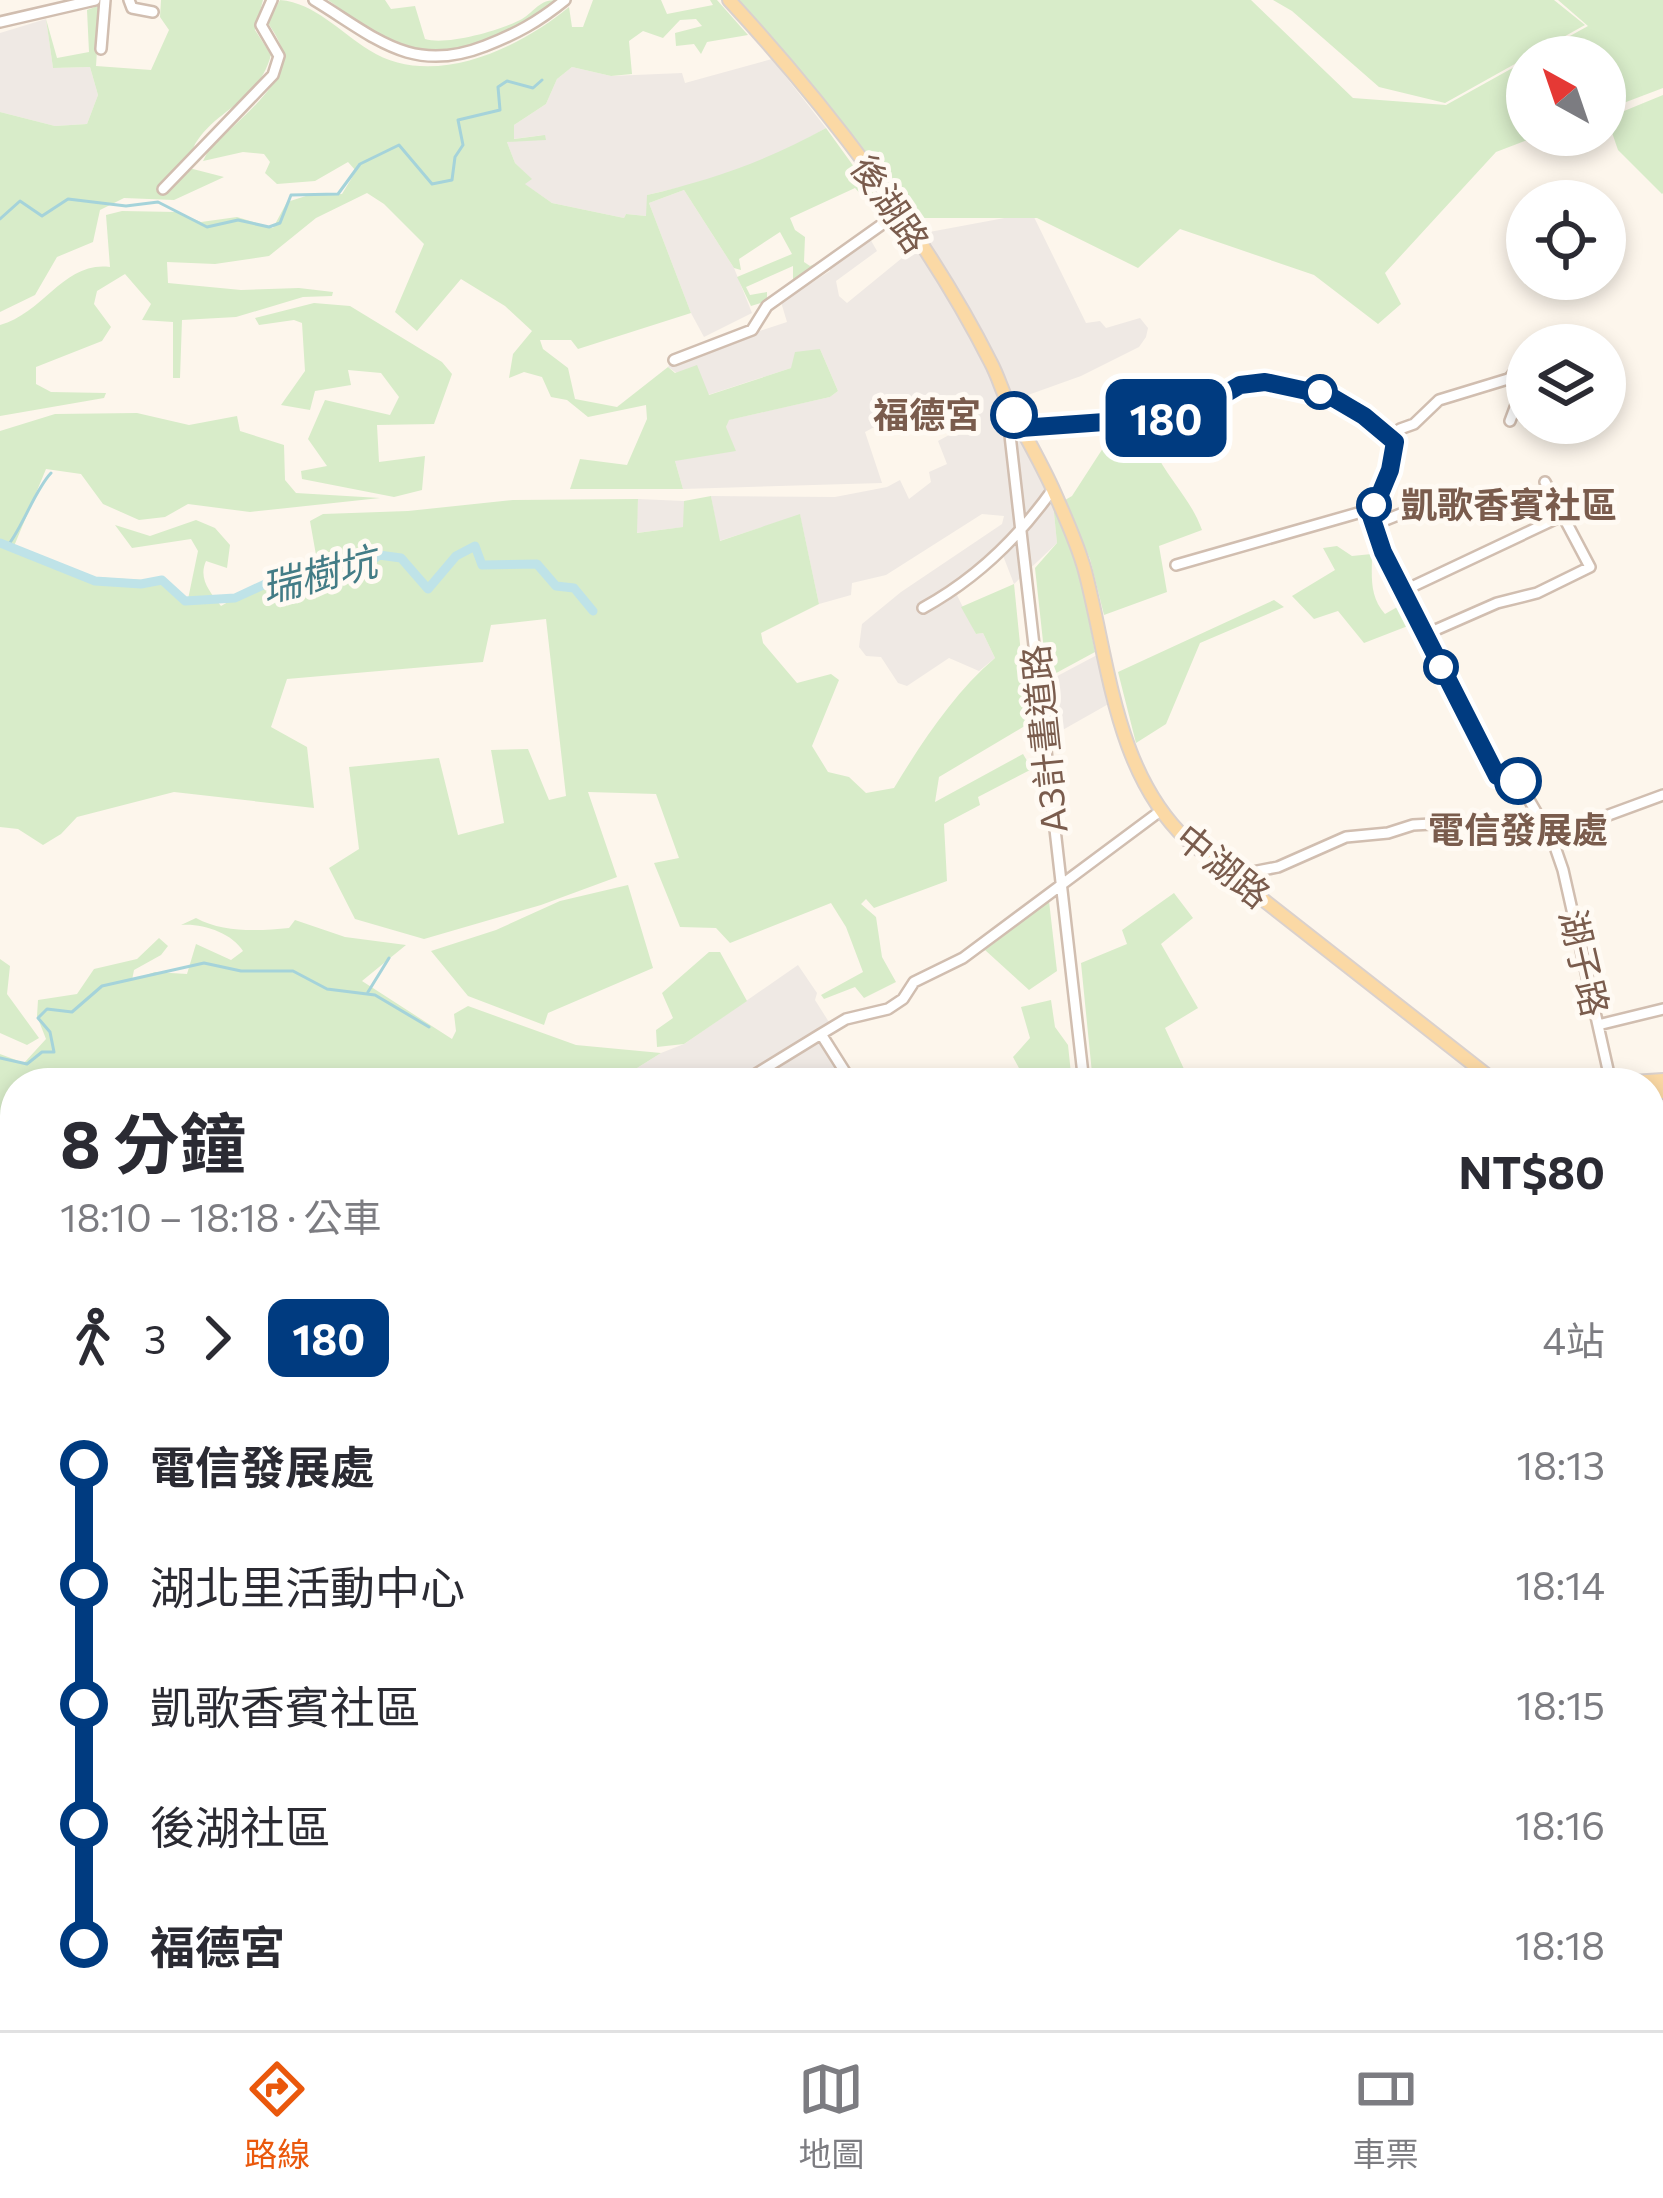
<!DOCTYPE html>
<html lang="zh-TW">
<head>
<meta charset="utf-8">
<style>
	:root { --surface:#fff; --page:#f2f2f3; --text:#2b2b33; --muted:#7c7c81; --line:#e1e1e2; --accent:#ea580c }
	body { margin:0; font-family:Commissioner,"Noto Sans TC",sans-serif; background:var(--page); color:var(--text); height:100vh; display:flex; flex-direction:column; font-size:45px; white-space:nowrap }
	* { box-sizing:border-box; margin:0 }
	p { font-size:39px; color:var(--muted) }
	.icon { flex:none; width:66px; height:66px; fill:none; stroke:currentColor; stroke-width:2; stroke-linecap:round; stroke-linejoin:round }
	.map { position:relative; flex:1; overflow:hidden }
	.side { position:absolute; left:0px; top:1068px; width:1665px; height:963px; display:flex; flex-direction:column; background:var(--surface); border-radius:48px 48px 0 0; box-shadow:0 6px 18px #0003 }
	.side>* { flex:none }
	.badge { padding:0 24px; border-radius:18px; font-size:42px; line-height:78px }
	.needle { width:78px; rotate:320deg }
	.tools { position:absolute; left:1506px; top:36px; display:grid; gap:24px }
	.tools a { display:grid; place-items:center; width:120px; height:120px; border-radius:50%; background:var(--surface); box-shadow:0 6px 18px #0003; font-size:60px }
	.map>.badge { position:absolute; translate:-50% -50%; box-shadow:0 0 0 6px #fff }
	.legs { display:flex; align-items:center; gap:18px; height:132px; padding:0 60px; font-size:39px }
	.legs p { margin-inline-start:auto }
	.headline { display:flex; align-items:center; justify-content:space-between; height:204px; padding:0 60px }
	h1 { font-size:66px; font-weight:700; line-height:90px }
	ul { padding:0 60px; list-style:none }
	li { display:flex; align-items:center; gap:42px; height:120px; font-size:45px }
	li i { display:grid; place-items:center; width:18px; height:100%; margin:0 15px; background:currentColor }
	li i::after { content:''; width:30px; height:30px; margin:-15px; border:9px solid; border-radius:50%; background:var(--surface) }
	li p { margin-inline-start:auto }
	li:first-child i { background:linear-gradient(#0000 50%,currentColor 0) }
	li:last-child i { background:linear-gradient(currentColor 50%,#0000 0) }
	.tabs { display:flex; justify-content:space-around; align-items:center; height:168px; border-top:3px solid var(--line); background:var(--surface); font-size:33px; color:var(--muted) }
	.tabs a { display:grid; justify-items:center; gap:6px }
	.tabs .selected { color:var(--accent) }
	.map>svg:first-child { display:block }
	.residential { fill:#f5e8da }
	.industrial { fill:#efe9e4 }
	.green { fill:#d8ecc9 }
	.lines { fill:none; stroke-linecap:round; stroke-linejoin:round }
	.stream { stroke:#a5d3da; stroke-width:3 }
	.river { stroke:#bfe3e8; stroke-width:9 }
	.minor-casing { stroke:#d1beb0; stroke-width:14 }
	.major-casing { stroke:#dad1cd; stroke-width:16 }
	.minor { stroke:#fff; stroke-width:9 }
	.major { stroke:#fbd9a5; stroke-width:12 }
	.line-1-casing { stroke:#fff; stroke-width:27 }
	.line-1 { stroke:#003b80; stroke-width:18 }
	.stop-1-dot { fill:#fff; stroke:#003b80; stroke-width:6 }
	.labels { text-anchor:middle; stroke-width:10; stroke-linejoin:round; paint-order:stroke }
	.street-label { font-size:36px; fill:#7a5c4d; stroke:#fffaf3 }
	.stop-label { font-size:36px; font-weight:bold; fill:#7a5c4d; stroke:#fffaf3; text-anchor:end }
	.water-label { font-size:39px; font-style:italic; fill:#437c86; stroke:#fffaf3 }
</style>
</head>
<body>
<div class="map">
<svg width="1663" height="2030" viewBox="0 0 1663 2030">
	<rect width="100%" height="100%" fill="#fdf6ec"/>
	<!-- residential -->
	<path class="residential" d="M1663 1654V1829L1650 1830V1656Z
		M1464 2016H1533L1535 2030H1427L1457 2026Z"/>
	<!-- industrial -->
	<path class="industrial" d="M46 19 53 68 90 67 98 95 87 124 55 126 0 112V33Z
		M772 59 826 128 776 156 715 179 647 195V216L626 214 624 218 552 203 523 183 531 179 515 163 507 142 544 135 513 139 514 125 546 104 557 79 572 67 611 76 682 73 685 83Z
		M684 190 734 268 752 313 704 337 691 313 649 203Z
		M1032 213 1086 323 1100 321 1106 328 1140 318 1148 328 1146 337 1139 347 1081 376 1028 395 1038 420 1021 434 1053 503 1057 543 1014 584 1002 553 955 591 976 634 983 633 995 658 979 671 949 658 907 686 898 683 881 657 866 656 859 647 862 624 901 592 1002 524 1004 516 982 514 886 575 852 583 851 595 819 604 800 515 719 541 711 496 835 497 887 487 900 480 909 499 931 482 929 472 947 464 938 441 960 429 930 397 865 432 882 483 683 489 675 461 726 427 728 420 830 397 838 391 820 349 791 368 708 395 668 367 674 359 787 322 781 302 830 271 827 263 869 237 877 251 836 281 839 296 847 303 913 249 924 233Z
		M638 499 684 501V527L636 533Z
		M1097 655 1112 702 1052 736 1046 682Z
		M798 965 817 993 815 1000 834 1030 821 1038 849 1083H613L661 1053 684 1044Z
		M47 2016H528L493 2030H31Z
		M592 2016H1179L1181 2030H588Z"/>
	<!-- green -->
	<path class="green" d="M161 0H263L255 30 271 55C258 102 220 107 197 141 192 147 191 160 189 168L224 177 174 200 124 198 100 210 93 242 57 257 35 295 0 312V112L55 126 87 124 98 95 90 67 53 68 46 19 57 58 89 52 87 10 100 5 96 66 151 70 169 30 160 17Z
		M280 0C315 3 340 32 369 50 432 90 518 49 569 7L572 27H583L593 0H661L667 14 713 5 710 0H717L748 35 707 42 701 54 694 44 676 46 675 33 702 26 696 19 680 20 663 38 643 31 629 41 632 74 611 76 572 67 557 79 546 104 514 125V139L545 135 546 140 507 142 515 163 532 179 525 184 552 203 624 218 626 214 646 216 647 195C711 180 769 160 826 128L888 214 879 215 855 188 790 218 795 230 805 237 804 262 810 266 820 262 793 282V266L746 287 750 295 767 292V301L751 306 737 277 792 254 780 232 739 259 741 270 734 268 684 190 649 203 691 313 578 349 571 340H540L543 349 568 368 575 399 617 407 668 367 675 373 697 365 709 395 791 368 795 352 820 349 838 391 830 397 729 420 726 427 736 451 675 461 683 489H570L580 459 627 465 647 419 646 405 588 417 567 400 551 397 542 377 524 372 509 378 513 354 532 331 505 306 461 279 417 331 395 312 424 244 384 204 367 193 316 218 269 256 215 264 167 262 168 283 241 290 299 288 333 292 332 296 303 297 236 317 182 320 180 378H173V322L142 320 151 304 125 274 97 291 94 304 111 327 102 341 36 367V384L51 392 106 393 104 398 0 416V325C44 313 64 261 110 267L106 215 122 211 177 212 201 222 237 217 273 228 287 202 309 195 342 194 356 171 348 162 315 181 277 184 265 173 270 162 264 154 243 152 203 161 209 149C229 129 282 88 283 59 283 45 275 34 268 23Z
		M328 0H385L391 9 415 6 425 39C446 46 502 30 522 19 535 11 539 0 556 0 520 27 474 56 427 53 396 52 353 18 328 0Z
		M732 0H1251L1353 98 1446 105 1527 60V135H1540L1496 152 1385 273 1401 304 1378 324 1314 275 1180 229 1138 268 1037 218H908L894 192Z
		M1273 0H1554L1585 25 1445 103 1379 87 1292 11Z
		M1558 0H1663V88L1605 110V57H1532L1588 26Z
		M1663 95V193L1662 194 1618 150 1607 118Z
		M314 303 350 306 442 362 452 374 434 424 377 425 379 462 425 456 422 490 394 497 302 479 301 471 327 466 308 439 325 400 390 415 399 397 381 373 348 370 351 385 315 391 310 410 281 405 305 371 302 323 294 320 259 325 255 318Z
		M137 413 189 425 237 416 240 431 284 445 285 480 296 493 380 498 250 512 188 504 165 517 139 520 103 504 81 474 46 469 12 551 77 576 160 581 187 604 198 551 191 539 132 548 115 525 150 536 196 520 215 528 230 545 227 568 206 561C198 579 210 592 221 606L277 574 319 572 310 521 323 514 408 511 513 500 638 499 637 533 683 527 684 501 711 496 720 541 800 514 819 604 761 633 763 643 797 683 831 674 839 680 812 746 828 772 849 777 866 793 894 788C922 742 954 693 995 658L983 633 976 634 961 607 1014 584 1028 724 939 777 935 802 1023 754 1032 769 978 797 980 805 944 824 947 881 874 908 866 899 861 904 876 917 882 957 896 982 864 998 855 987 824 999 821 995 863 972 846 927 831 903 730 943 716 928 680 927 654 863 679 858 656 794 588 792 617 877 541 905 424 939 355 919 329 868 359 849 349 767 439 758 458 835 504 823 491 750 528 749 549 800 566 796 546 619 491 625 483 662 287 679 271 727 307 747 314 808 174 792 77 817 61 834 43 845 18 829 0 827V431L55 414Z
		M1105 445 1159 459C1173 484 1192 502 1202 530L1159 546 1167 592 1104 615 1090 559 1065 500 1072 496Z
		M1053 503 1079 570 1095 652 1047 678 1035 568 1057 543Z
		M1337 546 1352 556 1372 554C1372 576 1369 596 1385 614L1399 606 1413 624 1364 643 1338 611 1314 619 1292 596 1335 570 1323 548Z
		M1274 600 1284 607 1200 643 1166 724 1136 743 1118 672Z
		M628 885 653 968 548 1013 544 1025 468 996 431 951 496 930 560 901Z
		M1174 893 1193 918 1161 944 1198 1008 1165 1028 1190 1082 1093 1083 1081 963 1127 944 1122 930Z
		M1049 901 1057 971 1029 990 985 950Z
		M196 918C223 933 259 931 289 928L295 920 345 937 406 945 362 981 452 1039 456 1031 454 1014 468 1006 576 1045 661 1053 613 1083H15V1137L0 1135V1054L24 1063 46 1039 37 1016 38 1000 77 994 94 969 137 959 159 938 168 946 161 955 134 970 132 980 155 972 187 974 196 944 231 960 243 951C232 933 202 923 181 925Z
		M709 952H720L747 1001 684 1044 657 1047 656 1030 673 1018 662 993Z
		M0 959 10 966 7 994 39 1038 27 1045 0 1033Z
		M1051 1000 1055 1027 1068 1045 1072 1083H1027L1013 1057 1030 1038 1021 1007Z
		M0 1207 15 1211V1379L0 1374Z
		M15 1511V1658L0 1660V1603L9 1599 0 1570V1513Z
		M0 1914 15 1915V2016H64L58 2030H0Z
		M528 2016H592L588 2030H493Z"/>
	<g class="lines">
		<!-- stream -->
		<path class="stream" d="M0 219 20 201 42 216 68 199 126 206 158 202 207 227 238 220 269 227 280 223 291 195 338 194 360 164 399 145 432 184 452 180 455 157 463 145 458 120 500 110 498 87 507 81 533 88 542 80
			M9 544C25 522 35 490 51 473
			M368 992 389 958
			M0 1058 27 1064 42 1052H54L50 1032 38 1018 47 1009 72 1012 102 986 204 963 241 971H293L327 989 375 995 429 1027
			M0 1256 2 1249 15 1253
			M0 1750 15 1728"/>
		<!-- river -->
		<path class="river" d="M0 543 95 581 141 584 162 580 185 601 235 598 274 580 340 577 359 571 379 555 401 558 428 589 456 556 475 546 482 565 537 564 556 586 574 588 593 611
			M0 1900 15 1906"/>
		<defs>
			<path id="minor" d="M129 0 132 8 153 12
				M314 0C375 37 411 75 485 46 516 34 538 22 565 0
				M0 22 95 0
				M101 49 105 0
				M163 189 273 75 279 56 261 25 272 0
				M674 360 752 330 767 306 898 213
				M1007 409 1084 1083
				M1510 421 1519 397 1512 375
				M1021 428 1188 416 1241 385 1265 382 1330 396 1394 439C1397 468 1373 487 1371 514 1371 526 1379 541 1383 552L1497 776 1518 781 1553 841 1563 870 1611 1083
				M1394 439 1400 429 1414 424 1439 400 1508 379 1527 365
				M1373 525 1443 497
				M1176 565 1372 509
				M1403 591 1564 515
				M923 608C976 579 1019 537 1053 489
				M1424 635 1497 603 1537 593 1590 567 1545 482
				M1553 841 1576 827 1663 795
				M1241 881 1252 872 1278 867 1346 837 1388 833 1413 825 1451 823 1547 833
				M1598 1025 1663 1009
				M761 1083 756 1074 821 1034
				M852 1083 821 1034 846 1019 888 1009 903 999 914 982 963 958 1159 812
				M1650 1205 1663 1215
				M1650 1296 1654 1312 1663 1322
				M1650 1386 1663 1383
				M1650 1499H1663
				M0 1506 15 1502
				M1650 1545 1663 1591
				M1650 1580 1663 1612
				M1650 1651 1663 1649
				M0 1894 15 1899
				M644 2016 645 2030
				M790 2016 791 2030
				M935 2016 937 2030
				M1056 2016 1057 2030
				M1183 2016 1184 2030
				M1194 2016 1196 2030
				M1319 2016 1322 2030
				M1356 2016 1357 2030
				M1403 2016V2030
				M1537 2016 1539 2030
				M1546 2016 1548 2030
				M1243 2022 1298 2016
				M379 2030 397 2016
				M1407 2030 1443 2025 1455 2016"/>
			<path id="major" d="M729 0C825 104 927 236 991 363 998 376 1002 391 1009 405 1024 434 1042 464 1055 494 1066 519 1078 545 1085 571 1109 663 1115 772 1187 840L1497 1083
				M1617 1083 1663 1080
				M1650 1093 1663 1092
				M0 1817 15 1818
				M1650 1839 1663 1838"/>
		</defs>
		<!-- minor casing -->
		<use href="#minor" class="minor-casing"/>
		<!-- major casing -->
		<use href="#major" class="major-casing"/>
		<!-- minor -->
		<use href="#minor" class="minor"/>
		<!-- major -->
		<use href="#major" class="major"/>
	</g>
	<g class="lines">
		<defs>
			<path id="line-1" d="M1014 415 1021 428 1188 416 1240 385 1265 382 1330 396 1364 416 1395 442 1390 470 1371 516 1383 552 1497 776 1518 781"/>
		</defs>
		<!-- line-1 casing -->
		<use href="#line-1" class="line-1-casing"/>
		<!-- line-1 -->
		<use href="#line-1" class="line-1"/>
	</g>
	<!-- markers -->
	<g class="stop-1-dot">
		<circle cx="1320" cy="392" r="15"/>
		<circle cx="1014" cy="415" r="21"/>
		<circle cx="1374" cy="505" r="15"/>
		<circle cx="1441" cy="667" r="15"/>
		<circle cx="1518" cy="781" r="21"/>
	</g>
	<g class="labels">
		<!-- street labels -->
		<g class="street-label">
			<text transform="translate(890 204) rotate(56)" y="13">後湖路</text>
			<text transform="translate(1045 739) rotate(-96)" y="13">A3計畫道路</text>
			<text transform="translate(1223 866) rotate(39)" y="13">中湖路</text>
			<text transform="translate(1584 963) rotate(77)" y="13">湖子路</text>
		</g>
		<!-- stop labels -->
		<g class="stop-label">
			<text x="981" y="428">福德宮</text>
			<text x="1401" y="518" text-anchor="start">凱歌香賓社區</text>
			<text x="1518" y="843" text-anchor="middle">電信發展處</text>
		</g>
		<!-- water labels -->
		<g class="water-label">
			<text transform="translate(319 575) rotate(-14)" y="14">瑞樹坑</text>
		</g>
	</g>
</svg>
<div class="tools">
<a><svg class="needle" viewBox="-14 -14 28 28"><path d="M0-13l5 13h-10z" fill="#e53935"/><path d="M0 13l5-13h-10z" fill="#7c7c81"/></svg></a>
<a><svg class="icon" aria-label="locate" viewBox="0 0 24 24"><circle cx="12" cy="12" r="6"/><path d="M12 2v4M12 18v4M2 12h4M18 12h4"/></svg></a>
<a><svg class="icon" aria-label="layers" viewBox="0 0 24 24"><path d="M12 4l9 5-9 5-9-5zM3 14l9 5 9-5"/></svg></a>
</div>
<b class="badge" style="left:1166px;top:418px;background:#003b80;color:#fff">180</b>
<section class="side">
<div class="headline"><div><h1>8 分鐘</h1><p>18:10 – 18:18 · 公車</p></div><b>NT$80</b></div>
<div class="legs"><svg class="icon" aria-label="walk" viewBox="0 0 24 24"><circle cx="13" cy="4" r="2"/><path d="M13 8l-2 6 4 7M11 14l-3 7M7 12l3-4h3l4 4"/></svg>3<svg class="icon" aria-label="forward" viewBox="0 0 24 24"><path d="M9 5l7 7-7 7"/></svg><b class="badge" style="background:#003b80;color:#fff">180</b><p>4站</p></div>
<ul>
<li><i style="color:#003b80"></i><b>電信發展處</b><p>18:13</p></li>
<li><i style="color:#003b80"></i><span>湖北里活動中心</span><p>18:14</p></li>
<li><i style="color:#003b80"></i><span>凱歌香賓社區</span><p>18:15</p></li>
<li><i style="color:#003b80"></i><span>後湖社區</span><p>18:16</p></li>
<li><i style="color:#003b80"></i><b>福德宮</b><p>18:18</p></li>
</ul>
</section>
</div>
<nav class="tabs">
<a class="selected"><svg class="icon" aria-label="directions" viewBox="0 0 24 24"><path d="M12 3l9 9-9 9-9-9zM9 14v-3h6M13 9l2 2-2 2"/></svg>路線</a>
<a><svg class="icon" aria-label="map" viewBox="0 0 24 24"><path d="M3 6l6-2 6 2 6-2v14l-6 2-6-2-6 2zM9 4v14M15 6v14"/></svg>地圖</a>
<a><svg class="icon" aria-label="tickets" viewBox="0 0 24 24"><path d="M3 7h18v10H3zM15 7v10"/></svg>車票</a>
</nav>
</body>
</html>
